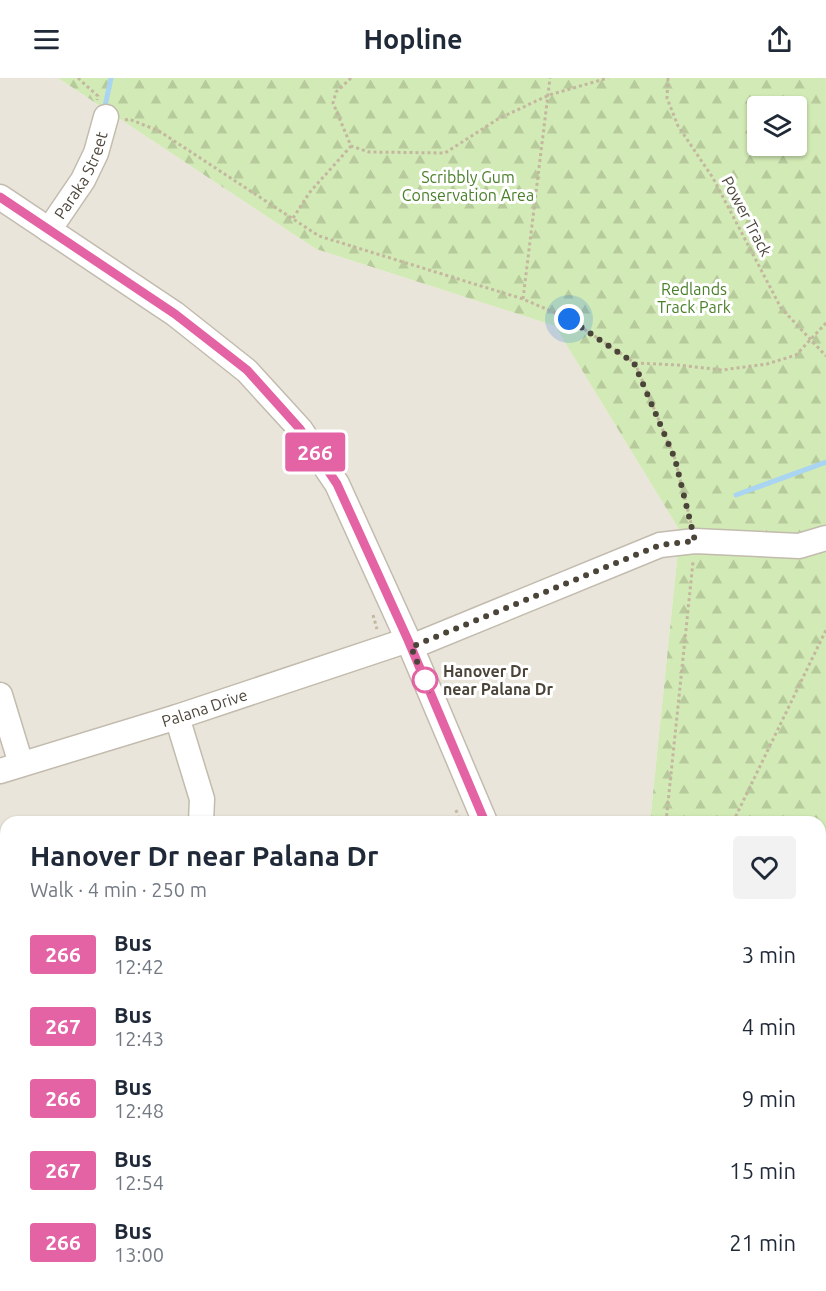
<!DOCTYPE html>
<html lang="en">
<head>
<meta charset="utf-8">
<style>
	:root { --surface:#fff; --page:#f2f2f3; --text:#1f2937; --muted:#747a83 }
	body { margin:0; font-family:Ubuntu,sans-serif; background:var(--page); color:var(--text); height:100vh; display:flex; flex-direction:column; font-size:22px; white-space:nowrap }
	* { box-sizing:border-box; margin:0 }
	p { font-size:20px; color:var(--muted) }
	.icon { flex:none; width:33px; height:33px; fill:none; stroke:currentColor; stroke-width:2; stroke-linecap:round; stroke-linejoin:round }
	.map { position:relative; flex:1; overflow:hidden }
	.side { position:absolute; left:0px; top:738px; width:826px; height:476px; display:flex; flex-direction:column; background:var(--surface); border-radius:18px 18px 0 0; box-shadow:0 2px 4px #0004 }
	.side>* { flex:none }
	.badge { padding:0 12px; border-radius:4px; font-size:21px; line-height:39px }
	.controls { position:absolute; left:747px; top:18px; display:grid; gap:12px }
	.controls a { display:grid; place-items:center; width:60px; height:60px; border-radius:6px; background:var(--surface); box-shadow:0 2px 4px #0004; font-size:30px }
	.you { position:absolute; width:30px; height:30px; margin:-15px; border:4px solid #fff; border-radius:50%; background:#1a73e8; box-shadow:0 0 0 9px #1a73e833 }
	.map>.badge { position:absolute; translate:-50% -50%; box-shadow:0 0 0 3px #fff }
	.round { display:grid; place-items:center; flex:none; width:63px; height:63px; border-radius:6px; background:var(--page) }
	.head { display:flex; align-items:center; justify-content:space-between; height:102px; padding:0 30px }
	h1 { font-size:28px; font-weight:700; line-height:45px }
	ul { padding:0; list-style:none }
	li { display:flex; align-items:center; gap:18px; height:72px; padding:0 30px }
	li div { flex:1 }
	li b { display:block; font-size:22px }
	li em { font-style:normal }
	li .badge { min-width:66px; font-weight:700; text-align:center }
	header { display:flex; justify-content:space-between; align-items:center; height:78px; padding:0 30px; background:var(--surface); font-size:27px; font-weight:700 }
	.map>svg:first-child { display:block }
	.residential { fill:#eae5da }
	.forest { fill:url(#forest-firs); fill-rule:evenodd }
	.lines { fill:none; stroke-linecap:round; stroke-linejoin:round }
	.stream { stroke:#a9d4f2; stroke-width:5 }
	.minor-casing { stroke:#c2bbae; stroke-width:27 }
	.path { stroke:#c4b79f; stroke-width:3; stroke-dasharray:3 3; stroke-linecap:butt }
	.minor { stroke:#fff; stroke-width:24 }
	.line-casing { stroke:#fff; stroke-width:14 }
	.line { stroke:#e463a4; stroke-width:9 }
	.walk { stroke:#4b4439; stroke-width:6; stroke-dasharray:0 10.8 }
	.stop-dot { fill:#fff; stroke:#e463a4; stroke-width:3 }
	.labels { text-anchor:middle; stroke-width:6; stroke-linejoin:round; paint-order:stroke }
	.street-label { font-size:16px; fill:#4b4439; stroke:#fff }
	.park-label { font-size:16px; fill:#4a7f2a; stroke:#fff }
	.stop-label { font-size:16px; font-weight:bold; fill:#4b4439; stroke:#fff; text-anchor:start }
</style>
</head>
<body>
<header><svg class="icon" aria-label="menu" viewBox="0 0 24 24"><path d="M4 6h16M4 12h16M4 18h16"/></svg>Hopline<svg class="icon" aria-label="share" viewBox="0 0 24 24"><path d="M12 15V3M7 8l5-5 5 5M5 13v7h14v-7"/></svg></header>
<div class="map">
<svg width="826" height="1213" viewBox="0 0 826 1213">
	<defs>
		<pattern id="forest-firs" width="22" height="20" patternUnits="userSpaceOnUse" patternTransform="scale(1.5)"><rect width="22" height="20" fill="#d2eab5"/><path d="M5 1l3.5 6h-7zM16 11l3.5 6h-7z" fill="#b6ca9c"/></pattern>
	</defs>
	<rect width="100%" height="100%" fill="#f6f3ec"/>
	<!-- residential -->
	<path class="residential" d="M0 0H58L316 171 555 248 680 453 650 744H6V1208H501L498 1213H0Z"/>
	<!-- forest -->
	<path class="forest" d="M58 0H826V1213H498L501 1208H820V744H650L680 453 555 248 316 171ZM758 28H796V68H758Z"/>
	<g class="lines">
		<!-- stream -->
		<path class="stream" d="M104 33 111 0
			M736 417 826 384"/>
		<defs>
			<g id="minor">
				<path d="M0 119 175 236 247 293 300 351 337 406 408 562 485 744"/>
				<path id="s1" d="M49 152 83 102 96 75 106 39"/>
				<path d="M411 569 660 467 695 463 799 468 826 460"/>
				<path d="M0 617 21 686"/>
				<path d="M177 639 202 721 201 744"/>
				<path id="s2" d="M0 693 177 639 408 562"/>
				<path d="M0 1097 1 1101"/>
				<path d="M342 1213 347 1208"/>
			</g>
		</defs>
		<!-- minor casing -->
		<use href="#minor" class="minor-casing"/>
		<!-- path -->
		<path class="path" d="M78 0 98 18 97 22
			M351 0 336 14 333 25 351 68 369 74 445 75 498 41 549 17 608 0
			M668 0 667 20 678 48 713 100 781 230 826 278
			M125 42 129 41 159 53 319 158 523 221 569 241 635 285 675 381 691 445
			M293 140 310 114 351 68
			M523 221 550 0
			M635 285 678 287 722 292 767 286 796 277 826 245
			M373 537 377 551
			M456 732 460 744
			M666 744 693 484
			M733 744 826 552
			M820 899 826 881
			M820 942 826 939
			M820 1081 826 1085
			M820 1176 826 1172
			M622 1208 623 1213
			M315 1213 319 1208
			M523 1213 525 1208
			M565 1213 566 1208
			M756 1213 765 1208"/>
		<!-- minor -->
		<use href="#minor" class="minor"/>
	</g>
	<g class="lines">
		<defs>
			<path id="line" d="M0 119 175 236 247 292 300 351 337 406 408 562 485 744"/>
		</defs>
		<!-- line casing -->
		<use href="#line" class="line-casing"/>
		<!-- line -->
		<use href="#line" class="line"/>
		<!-- walk -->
		<path class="walk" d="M425 602 429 613 411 569 660 467 695 463 675 381 634 285 569 241"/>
	</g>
	<!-- markers -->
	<circle class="stop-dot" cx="425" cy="602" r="12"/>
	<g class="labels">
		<!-- street labels -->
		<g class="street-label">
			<text dy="6" stroke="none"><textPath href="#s1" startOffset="64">Paraka Street</textPath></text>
			<text transform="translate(747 138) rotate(62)" y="6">Power Track</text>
			<text dy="6" stroke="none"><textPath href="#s2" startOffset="214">Palana Drive</textPath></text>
		</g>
		<!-- park labels -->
		<g class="park-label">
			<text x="468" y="105">Scribbly Gum<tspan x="468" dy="18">Conservation Area</tspan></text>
			<text x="694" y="217">Redlands<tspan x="694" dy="18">Track Park</tspan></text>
		</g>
		<!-- stop labels -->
		<g class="stop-label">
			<text x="443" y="599">Hanover Dr<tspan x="443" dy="18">near Palana Dr</tspan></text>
		</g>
	</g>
</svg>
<div class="controls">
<a><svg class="icon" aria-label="layers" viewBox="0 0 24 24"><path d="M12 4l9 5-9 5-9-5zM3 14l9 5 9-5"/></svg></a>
</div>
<div class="you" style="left:569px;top:241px"></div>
<b class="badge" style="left:315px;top:374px;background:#e463a4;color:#fff">266</b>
<section class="side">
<div class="head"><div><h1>Hanover Dr near Palana Dr</h1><p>Walk · 4 min · 250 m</p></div><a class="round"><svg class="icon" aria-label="heart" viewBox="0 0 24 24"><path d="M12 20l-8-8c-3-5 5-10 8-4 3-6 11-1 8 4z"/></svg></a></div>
<ul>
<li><span class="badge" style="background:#e463a4;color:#fff">266</span><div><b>Bus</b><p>12:42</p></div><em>3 min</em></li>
<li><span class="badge" style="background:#e463a4;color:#fff">267</span><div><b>Bus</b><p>12:43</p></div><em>4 min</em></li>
<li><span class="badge" style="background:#e463a4;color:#fff">266</span><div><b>Bus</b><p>12:48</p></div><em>9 min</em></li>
<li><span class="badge" style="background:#e463a4;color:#fff">267</span><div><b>Bus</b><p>12:54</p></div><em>15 min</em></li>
<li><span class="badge" style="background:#e463a4;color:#fff">266</span><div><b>Bus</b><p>13:00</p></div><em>21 min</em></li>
</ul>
</section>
</div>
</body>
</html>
